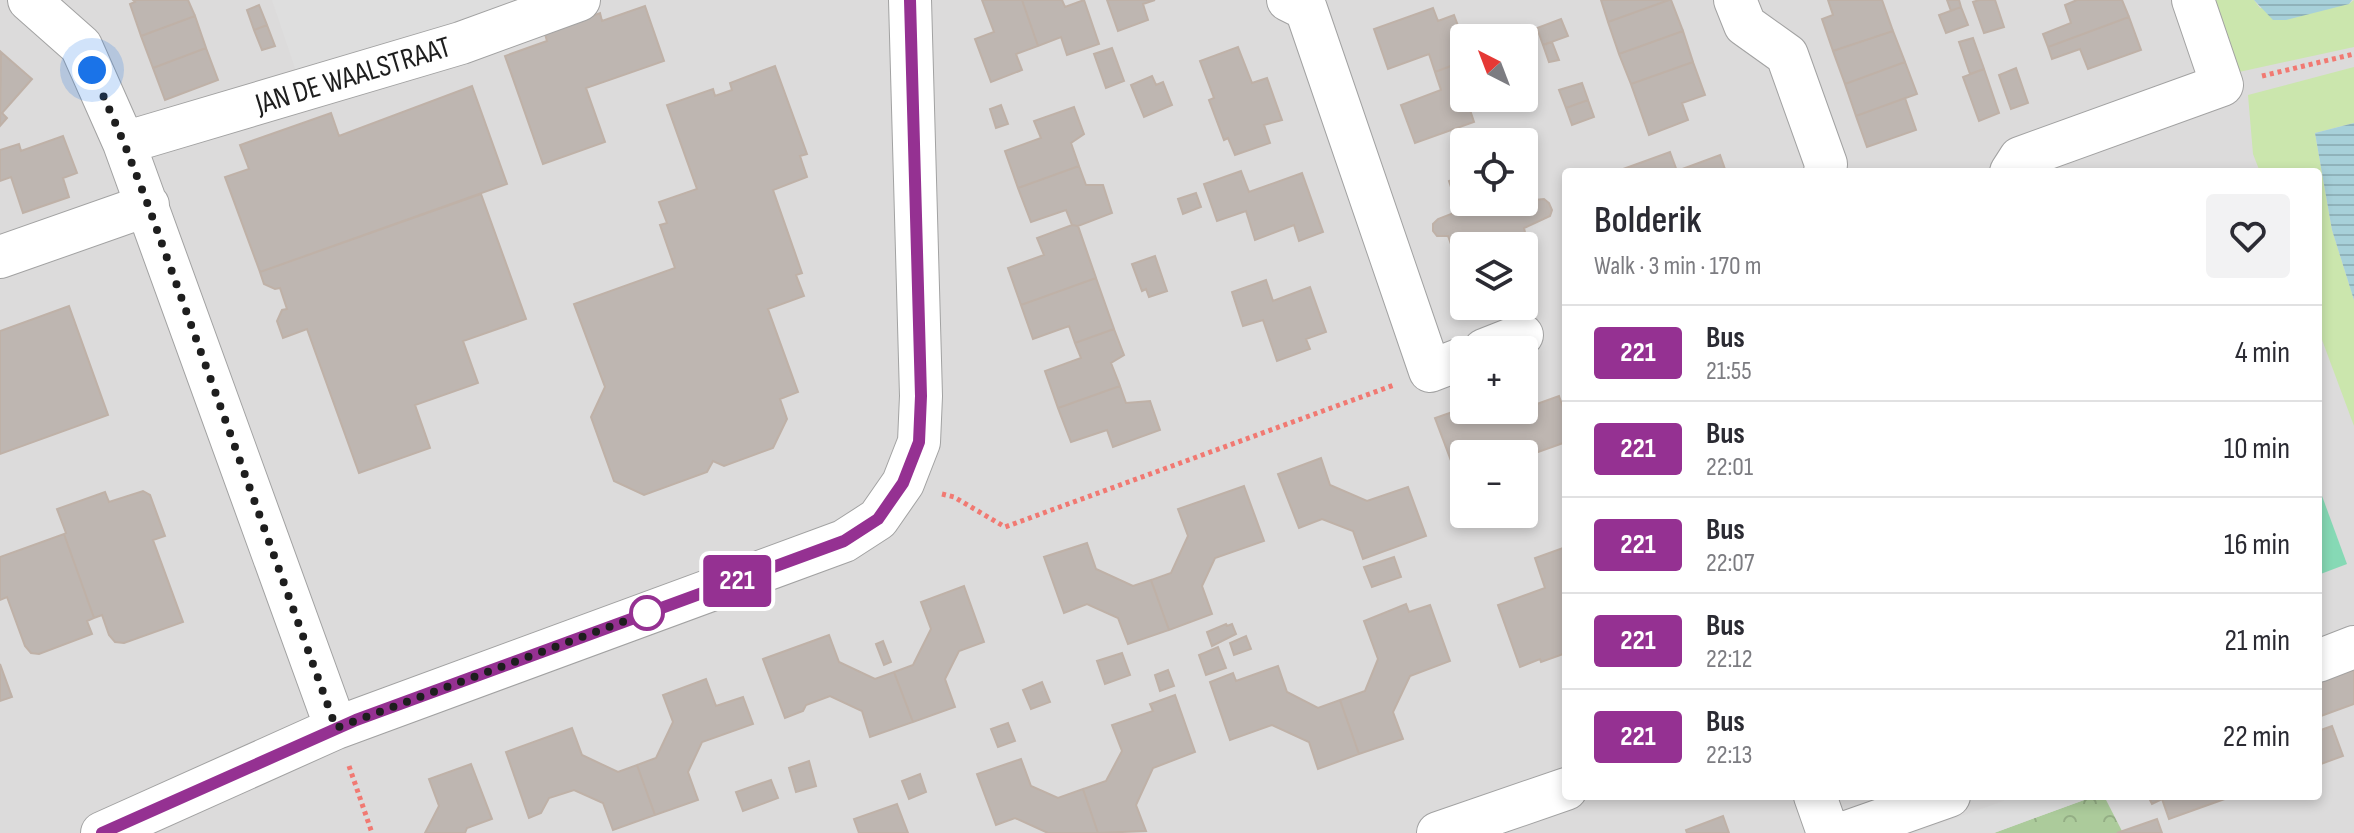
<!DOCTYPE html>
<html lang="en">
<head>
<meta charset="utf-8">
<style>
	:root { --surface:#fff; --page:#f2f2f3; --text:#2b2b33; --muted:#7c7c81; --line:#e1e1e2 }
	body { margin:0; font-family:"Sofia Sans Condensed",sans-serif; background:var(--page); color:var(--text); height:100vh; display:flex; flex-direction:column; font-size:30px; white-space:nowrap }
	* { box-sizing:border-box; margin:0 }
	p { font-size:26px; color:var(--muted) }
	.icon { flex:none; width:44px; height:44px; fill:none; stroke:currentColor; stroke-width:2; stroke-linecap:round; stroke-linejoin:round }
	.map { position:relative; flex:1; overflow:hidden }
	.details { position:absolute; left:1562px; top:168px; width:760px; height:632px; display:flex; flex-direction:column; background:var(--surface); border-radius:8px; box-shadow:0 4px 12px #0003 }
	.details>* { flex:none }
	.badge { padding:0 16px; border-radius:6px; font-size:28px; line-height:52px }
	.needle { width:52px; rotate:318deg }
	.controls { position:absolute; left:1450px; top:24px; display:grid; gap:16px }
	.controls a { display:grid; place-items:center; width:88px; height:88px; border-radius:8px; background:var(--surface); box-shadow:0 4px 12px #0003; font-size:40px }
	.you { position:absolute; width:40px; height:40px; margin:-20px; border:6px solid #fff; border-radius:50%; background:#1a73e8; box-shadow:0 0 0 12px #1a73e833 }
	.map>.badge { position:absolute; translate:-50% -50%; box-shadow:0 0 0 4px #fff }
	.round { display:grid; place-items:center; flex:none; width:84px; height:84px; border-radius:8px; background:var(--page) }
	.headline { display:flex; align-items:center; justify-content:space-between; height:136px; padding:0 32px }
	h1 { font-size:38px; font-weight:600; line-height:60px }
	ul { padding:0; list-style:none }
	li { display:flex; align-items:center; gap:24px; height:96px; padding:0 32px; border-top:2px solid var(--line) }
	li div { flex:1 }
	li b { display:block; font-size:30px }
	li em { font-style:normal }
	li .badge { min-width:88px; font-weight:700; text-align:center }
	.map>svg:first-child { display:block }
	.residential { fill:#dcdbdb; fill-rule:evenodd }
	.grass { fill:#cbe6ad }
	.forest { fill:url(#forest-crowns) }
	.pitch { fill:#86d9b5 }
	.parking { fill:#dedede }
	.water { fill:url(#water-rules) }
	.building { fill:#beb6b1; stroke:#bfb1a7; stroke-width:2 }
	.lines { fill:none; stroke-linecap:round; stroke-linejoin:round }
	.minor-casing { stroke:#a2a2a2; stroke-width:44 }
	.path { stroke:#f17972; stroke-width:5; stroke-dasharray:4 4; stroke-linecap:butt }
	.minor { stroke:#fff; stroke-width:42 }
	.line-casing { stroke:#fff; stroke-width:18 }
	.line { stroke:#953192; stroke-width:12 }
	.walk { stroke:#1e1e1e; stroke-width:8; stroke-dasharray:0 14.4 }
	.stop-dot { fill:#fff; stroke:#953192; stroke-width:4 }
	.labels { text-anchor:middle; stroke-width:8; stroke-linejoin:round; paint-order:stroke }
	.street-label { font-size:30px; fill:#1e1e1e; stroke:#fff }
</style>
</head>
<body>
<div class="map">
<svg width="2354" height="833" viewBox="0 0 2354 833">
	<defs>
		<pattern id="forest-crowns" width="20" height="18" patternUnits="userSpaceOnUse" patternTransform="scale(2)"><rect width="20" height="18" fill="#accb9b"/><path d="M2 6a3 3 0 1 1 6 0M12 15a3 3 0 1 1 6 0" fill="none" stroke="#94ae85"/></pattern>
		<pattern id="water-rules" width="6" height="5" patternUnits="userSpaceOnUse" patternTransform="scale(2)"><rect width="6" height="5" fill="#a7d0d9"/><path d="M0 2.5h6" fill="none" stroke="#8fb2ba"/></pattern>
	</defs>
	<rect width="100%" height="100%" fill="#eeeae4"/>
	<!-- residential -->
	<path class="residential" d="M0 0H2354V833H0ZM1464 38H1524V98H1464ZM1464 142H1524V202H1464ZM1566 172H2318V796H1566ZM1464 246H1524V306H1464ZM1464 350H1524V410H1464ZM1464 454H1524V514H1464Z"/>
	<!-- grass -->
	<path class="grass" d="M2214 0H2254L2260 8 2349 4 2354 0V47L2239 72Z
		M2354 67V123L2315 133 2332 230 2354 300V426L2318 329V172H2260L2253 154 2248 95Z"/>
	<!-- forest -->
	<path class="forest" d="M2095 796H2104L2123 833H1994Z"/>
	<!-- pitch -->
	<path class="pitch" d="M2318 485 2347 564 2318 575Z"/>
	<!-- parking -->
	<path class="parking" d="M272 0H563L302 89Z
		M2017 796H2095L1994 833H1915Z"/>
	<!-- water -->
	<path class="water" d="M2254 0H2352L2349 4 2286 20H2273Z
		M2354 123V300L2332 230 2315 133Z"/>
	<!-- building -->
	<path class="building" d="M133 0H188L195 16 141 36 130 4 135 2Z
		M982 0H1022L1038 46 1016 54 1022 70 991 82 975 39 994 32Z
		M1022 0H1062L1065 7 1084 0 1099 44 1067 55 1061 37 1038 46Z
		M1107 0H1155L1143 4 1148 20 1118 31Z
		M1601 0H1669L1608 22Z
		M1669 0H1671L1683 31 1619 54 1608 22Z
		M1828 0H1882L1893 31 1833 51 1822 19 1833 15Z
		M1947 0H1959L1961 7 1951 11Z
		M1979 0H1995L2004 27 1984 33 1973 2Z
		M2077 0H2122L2129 17 2048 47 2043 34 2071 23 2065 5Z
		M259 5 267 25 254 30 247 10Z
		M645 6 664 61 586 88 605 142 543 164 505 56 547 41 545 34 600 13 602 21Z
		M1961 7 1968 25 1946 33 1939 15Z
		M1433 8 1438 21 1454 15 1464 42V61L1435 72 1429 54 1388 69 1374 29Z
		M195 16 206 48 153 68 141 36Z
		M2129 17 2141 50 2088 69 2080 49 2052 59 2048 47Z
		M1561 19 1568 36 1543 45 1537 28Z
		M267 25 275 46 262 50 254 30Z
		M1683 31 1693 62 1631 84 1619 54Z
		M1893 31 1905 62 1845 84 1833 51Z
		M1973 38 1984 69 1970 74 1959 42Z
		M1552 42 1559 60 1549 62 1543 45Z
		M1238 47 1252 83 1267 78 1282 120 1264 125 1270 143 1235 155 1228 138 1224 140 1209 100 1214 98 1200 61Z
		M206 48 218 80 165 100 153 68Z
		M1112 48 1124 81 1106 88 1094 54Z
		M1 52 32 79 2 113 7 118 0 126Z
		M1464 61V98H1483L1485 104 1470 110 1474 122 1415 143 1401 105 1441 90 1435 72Z
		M1693 62 1705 95 1682 103 1688 120 1649 135 1631 84Z
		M1905 62 1917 94 1856 116 1845 84Z
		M775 66 807 154 800 156 807 177 773 190 802 273 796 275 804 296 768 309 798 392 780 399 787 419 773 448 724 466 713 461 707 472 644 495 614 481 591 417 605 387 574 304 675 268 660 225 667 223 659 202 697 189 667 105 713 89 715 96 732 90 730 83Z
		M2016 68 2028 103 2011 109 1999 75Z
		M1984 69 1999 113 1979 121 1963 77Z
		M1152 76 1156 85 1163 82 1172 105 1144 117 1131 85Z
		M1582 83 1588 100 1566 108 1559 90Z
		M472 86 507 184 260 272 225 177 249 169 240 145 331 113 339 136Z
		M1905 98 1916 130 1867 147 1856 116Z
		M1588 100 1594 117 1572 125 1566 108Z
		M1001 105 1008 124 996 128 990 109Z
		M1074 107 1084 134 1071 143 1079 166 1018 188 1005 151 1041 138 1034 121Z
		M63 136 77 173 63 178 69 197 23 213 11 177 0 181V150L19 144 21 151Z
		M1670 152 1677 171 1720 155 1726 172H1625L1623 169Z
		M1079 166 1086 185H1103L1112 213 1078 226 1072 225 1066 210 1031 222 1018 188Z
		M1241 171 1249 192 1302 173 1323 232 1299 241 1294 225 1255 240 1246 211 1217 221 1204 184Z
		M1524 172 1534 200 1544 199 1549 203 1552 210 1550 216 1524 228 1527 241 1514 246H1464V264L1459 266 1448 236H1437L1433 231V224L1438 219 1459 211 1449 181 1464 175V202H1524Z
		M1196 193 1201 207 1183 214 1178 199Z
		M481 194 526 319 463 341 478 383 415 405 430 448 359 473 307 329 283 338 277 321 282 310 287 309 280 288 275 289 264 284 260 272Z
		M1072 225 1078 226 1096 278 1021 305 1008 268 1044 255 1037 238Z
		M1155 256 1167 291 1149 297 1146 289 1142 291 1132 264Z
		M1096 278 1114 329 1075 343 1069 326 1033 339 1021 305Z
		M1266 280 1273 301 1310 287 1326 332 1306 339 1310 349 1277 361 1263 320 1243 326 1232 292Z
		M69 306 108 415 0 454V331Z
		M1114 329 1124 355 1111 363 1120 386 1058 408 1045 371 1081 358 1075 343Z
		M1120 386 1126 403 1150 401 1160 430 1113 447 1107 430 1071 442 1058 408Z
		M1559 396 1566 416V442L1527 456 1522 441 1486 454H1464V462L1453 466 1435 418 1464 408V410H1511L1512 413Z
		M1321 458 1330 485 1367 501 1408 487 1426 536 1363 559 1353 531 1322 519 1299 528 1278 474Z
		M1244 486 1264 541 1215 558 1202 586 1212 614 1169 630 1151 580 1171 573 1188 536 1178 509Z
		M143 491 150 495 165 536 153 540 183 622 124 643 115 642 109 635 102 615 94 618 64 534 66 533 57 509 105 492 109 502Z
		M64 534 94 618 87 621 92 634 39 654 31 653 25 646 7 597 0 600V557Z
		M1087 543 1096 569 1133 586 1151 580 1169 630 1128 644 1118 618 1087 604 1064 613 1044 557Z
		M1566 547V653L1541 662 1540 659 1520 667 1498 605 1545 588 1535 558Z
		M1394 557 1401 577 1372 587 1364 567Z
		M964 586 984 642 959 651 945 679 955 707 913 722 894 672 913 665 931 629 921 602Z
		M1406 604 1409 612 1430 605 1450 661 1410 676 1393 712 1403 739 1359 754 1340 700 1365 691 1378 659 1364 621Z
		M1226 624 1227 626 1232 624 1236 634 1212 646 1207 632Z
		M829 635 839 662 875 679 894 672 913 722 870 737 862 711 830 696 806 705 803 711 785 718 763 659Z
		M1246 636 1251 649 1234 655 1230 643Z
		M883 641 891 662 884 665 876 644Z
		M1218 647 1226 668 1206 675 1199 655Z
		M1122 653 1130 675 1105 684 1097 661Z
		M0 664 12 697 0 701Z
		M1278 666 1287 692 1318 708 1340 700 1359 754 1318 769 1309 742 1272 725 1230 740 1210 682 1233 673 1236 681Z
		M1168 670 1174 686 1160 691 1155 675Z
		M2354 670V704L2318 717V683Z
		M706 679 716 706 743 697 753 724 702 742 688 772 698 800 655 815 637 765 656 758 673 722 663 695Z
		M1042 682 1050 702 1031 709 1023 690Z
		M1175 695 1195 752 1153 768 1136 805 1146 831 1098 833 1083 789 1106 781 1122 751 1112 725 1153 711 1150 704Z
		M1008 723 1015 741 998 747 991 729Z
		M2332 726 2343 756 2318 765V731Z
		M572 728 582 755 618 772 637 765 655 815 613 830 603 803 574 790 549 798 541 813 529 818 506 752Z
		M1021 759 1031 786 1058 798 1083 789 1098 833H1048L1015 818 996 825 977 774Z
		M809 761 816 786 796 792 789 768Z
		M471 764 492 819 467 828 465 833H425L439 806 429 779Z
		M920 774 926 792 909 799 902 781Z
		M771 780 778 798 743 811 736 792Z
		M2148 796H2233L2169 819 2162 799 2152 804Z
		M897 804 908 833H859L854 819Z
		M1723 816 1729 833H1687L1686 830Z
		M2157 819 2162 833H2117Z"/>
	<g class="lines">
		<defs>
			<path id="minor" d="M29 0 81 46 124 143 336 728
				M1288 0 1306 9 1430 371 1464 358
				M1735 0 1745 25 1787 55 1826 164 1825 172
				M124 143 461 43 579 0
				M2011 172 2020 158 2222 85 2193 0
				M0 257 148 205
				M1484 350 1522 335
				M2318 661 2354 647
				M1815 796 1828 833
				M102 833 336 728 844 541 878 519 903 483 919 442 921 396 910 0
				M1438 833 1566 789
				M1844 833 1949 796"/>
		</defs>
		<!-- minor casing -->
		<use href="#minor" class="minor-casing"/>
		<!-- path -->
		<path class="path" d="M2262 76 2354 54
			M942 494 954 497 1005 527 1394 385
			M349 766 372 833"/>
		<!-- minor -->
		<use href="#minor" class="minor"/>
	</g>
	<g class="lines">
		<defs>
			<path id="line" d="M102 833 356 720 844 541 878 519 903 483 919 442 921 396 910 0"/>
		</defs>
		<!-- line casing -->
		<use href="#line" class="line-casing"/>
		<!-- line -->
		<use href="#line" class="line"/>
		<!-- walk -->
		<path class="walk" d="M92 70 124 143 148 205 336 728 647 613"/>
	</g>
	<!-- markers -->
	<circle class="stop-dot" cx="647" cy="613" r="16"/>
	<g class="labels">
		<!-- street labels -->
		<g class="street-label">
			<text transform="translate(353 75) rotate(-17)" y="10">JAN DE WAALSTRAAT</text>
		</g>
	</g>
</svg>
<div class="controls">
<a><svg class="needle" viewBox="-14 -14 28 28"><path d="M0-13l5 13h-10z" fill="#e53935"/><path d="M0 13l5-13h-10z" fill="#7c7c81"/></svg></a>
<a><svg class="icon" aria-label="locate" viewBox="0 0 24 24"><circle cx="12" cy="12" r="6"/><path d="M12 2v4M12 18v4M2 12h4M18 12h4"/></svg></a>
<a><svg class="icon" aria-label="layers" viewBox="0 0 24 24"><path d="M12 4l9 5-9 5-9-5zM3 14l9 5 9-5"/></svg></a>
<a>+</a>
<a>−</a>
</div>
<div class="you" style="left:92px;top:70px"></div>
<b class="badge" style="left:737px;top:581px;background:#953192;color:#fff">221</b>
<section class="details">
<div class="headline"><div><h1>Bolderik</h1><p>Walk · 3 min · 170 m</p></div><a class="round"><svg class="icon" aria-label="heart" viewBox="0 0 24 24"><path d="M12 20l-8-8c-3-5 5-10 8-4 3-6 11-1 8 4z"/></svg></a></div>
<ul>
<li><span class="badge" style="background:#953192;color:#fff">221</span><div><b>Bus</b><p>21:55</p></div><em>4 min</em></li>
<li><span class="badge" style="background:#953192;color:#fff">221</span><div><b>Bus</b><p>22:01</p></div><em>10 min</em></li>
<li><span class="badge" style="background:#953192;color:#fff">221</span><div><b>Bus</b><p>22:07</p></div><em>16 min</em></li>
<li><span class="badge" style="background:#953192;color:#fff">221</span><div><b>Bus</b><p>22:12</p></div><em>21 min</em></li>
<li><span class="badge" style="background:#953192;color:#fff">221</span><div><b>Bus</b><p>22:13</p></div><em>22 min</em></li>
</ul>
</section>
</div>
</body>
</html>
